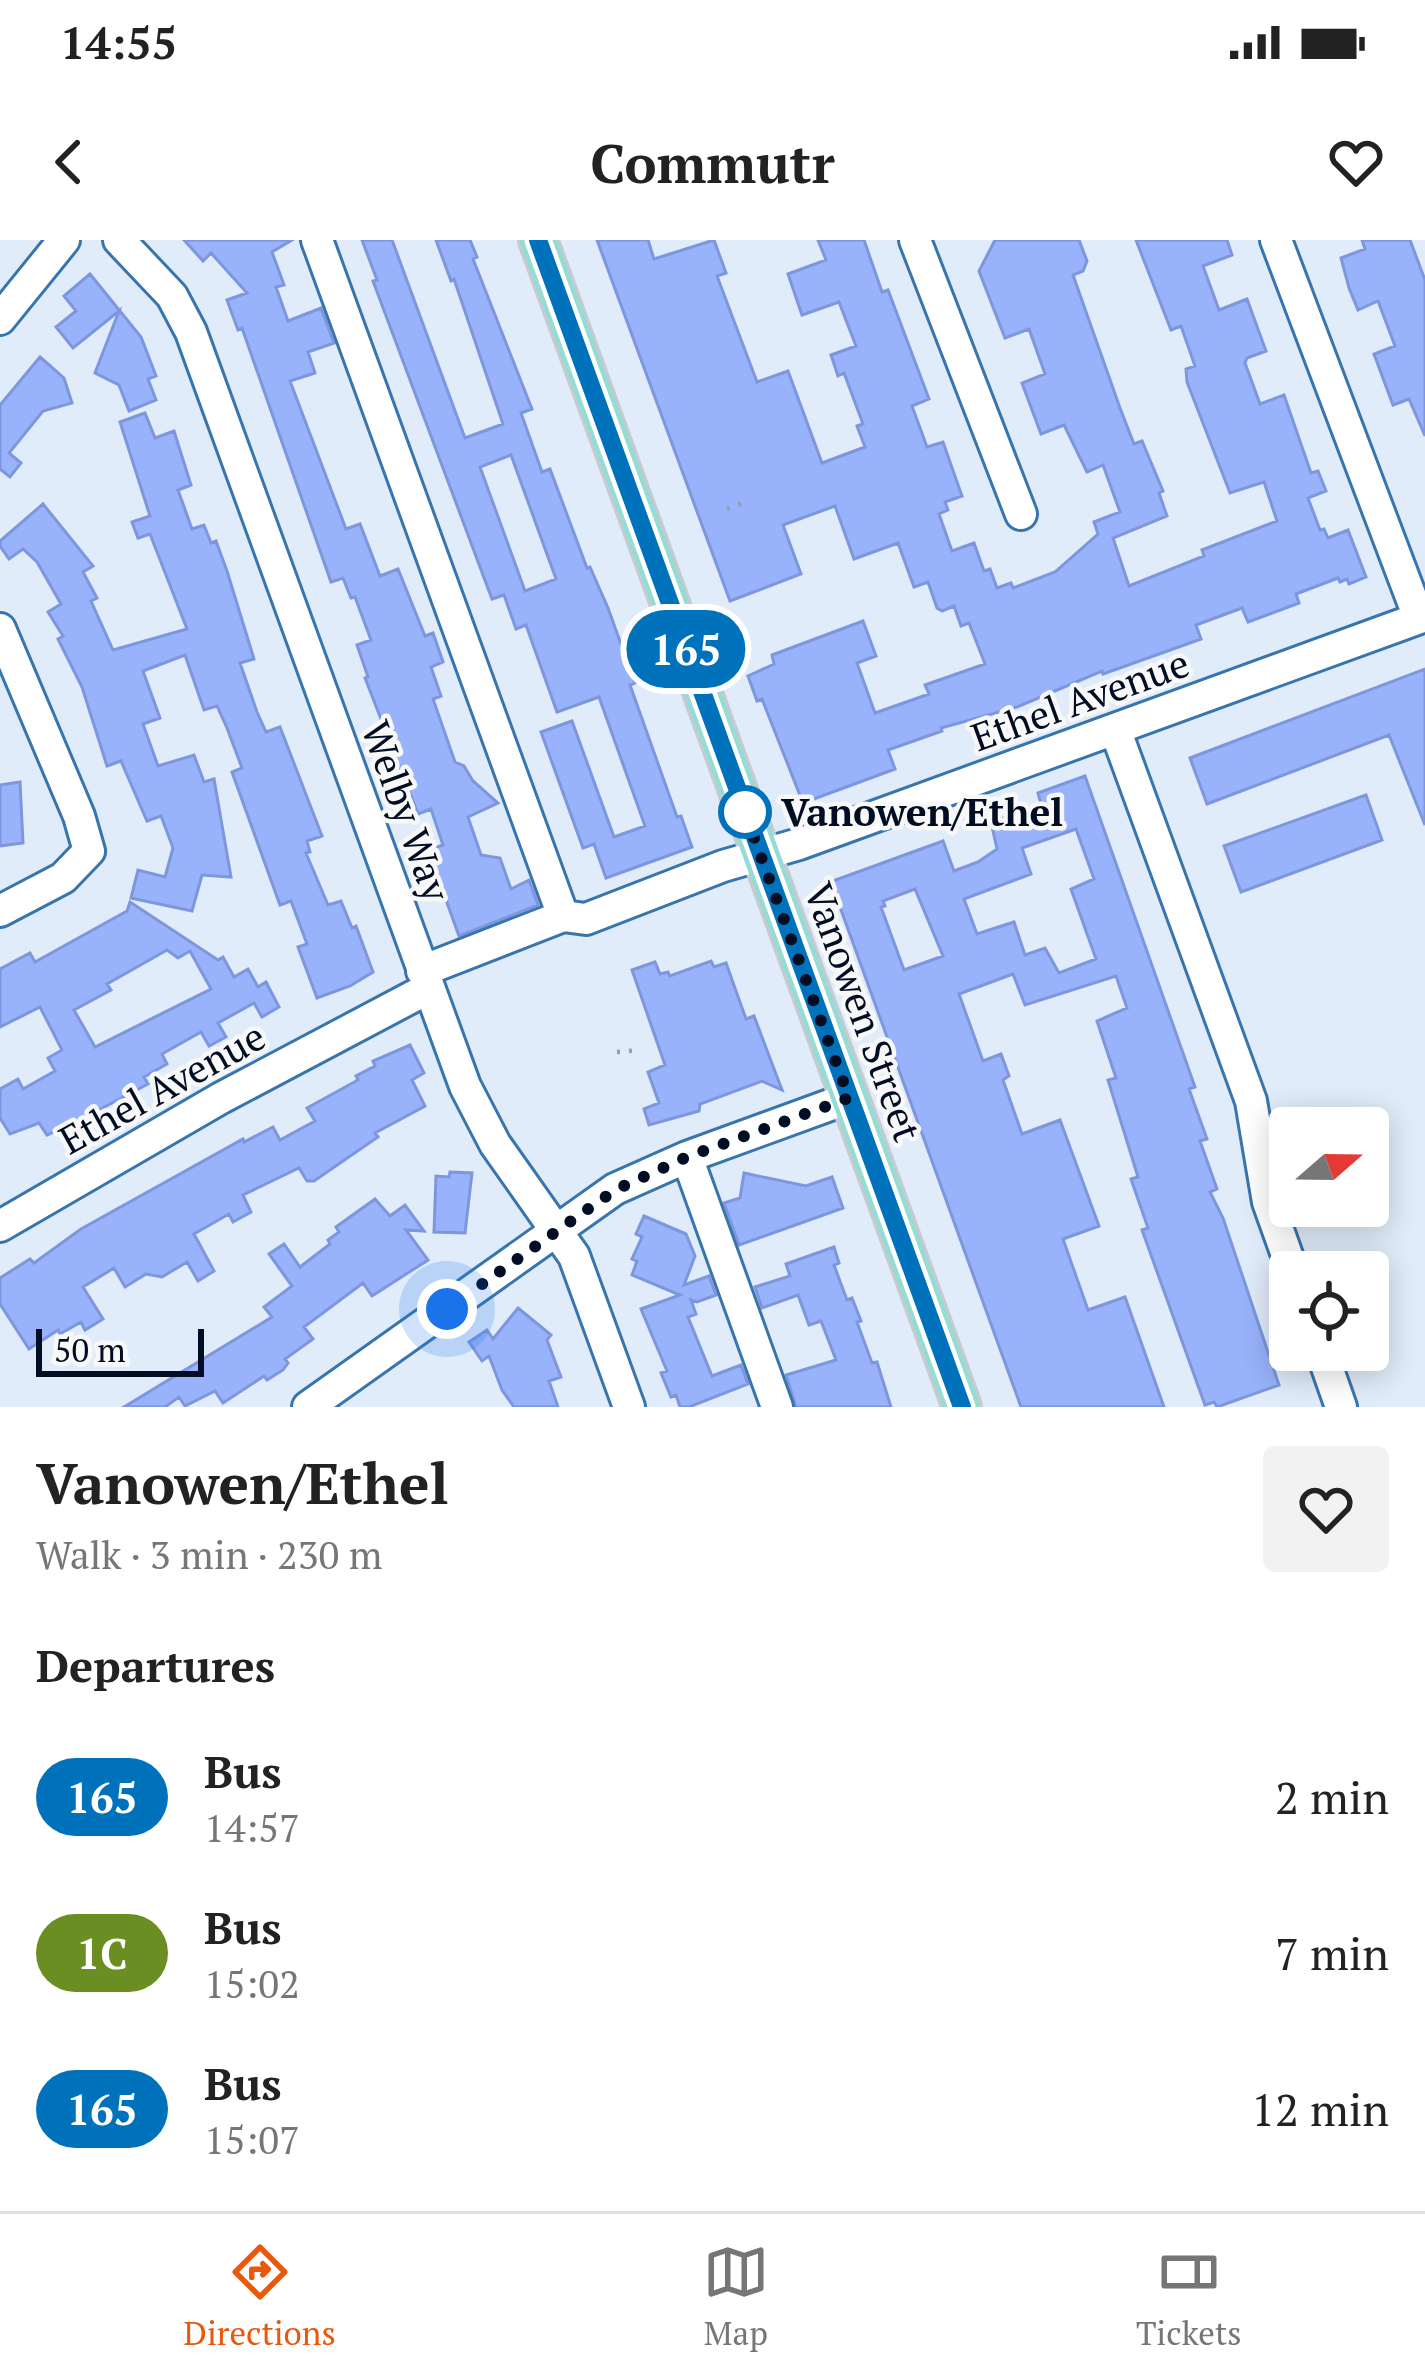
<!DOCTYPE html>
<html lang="en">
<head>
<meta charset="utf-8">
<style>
	:root { --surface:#fff; --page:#f2f2f2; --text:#222; --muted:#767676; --line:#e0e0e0; --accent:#ea580c }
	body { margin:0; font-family:"PT Serif",serif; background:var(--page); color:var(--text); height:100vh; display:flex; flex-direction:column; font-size:45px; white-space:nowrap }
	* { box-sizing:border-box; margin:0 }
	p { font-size:39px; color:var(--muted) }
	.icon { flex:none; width:66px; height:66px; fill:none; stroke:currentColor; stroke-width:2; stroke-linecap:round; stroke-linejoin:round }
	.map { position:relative; height:1167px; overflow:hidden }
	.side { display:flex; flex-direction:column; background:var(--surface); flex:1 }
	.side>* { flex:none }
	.badge { padding:0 24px; border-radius:39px; font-size:42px; line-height:78px }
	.needle { width:78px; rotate:70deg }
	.buttons { position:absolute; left:1269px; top:867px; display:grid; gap:24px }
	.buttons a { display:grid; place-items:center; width:120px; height:120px; border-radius:12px; background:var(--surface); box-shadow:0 6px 30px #0003; font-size:60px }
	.scale { position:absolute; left:36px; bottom:30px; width:168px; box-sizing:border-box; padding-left:12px; border:6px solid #000d22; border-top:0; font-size:33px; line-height:42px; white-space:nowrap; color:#000d22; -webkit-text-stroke:9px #f8f8f8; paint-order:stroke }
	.you { position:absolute; width:60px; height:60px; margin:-30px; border:9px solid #fff; border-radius:50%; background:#1a73e8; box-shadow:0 0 0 18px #1a73e833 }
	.map>.badge { position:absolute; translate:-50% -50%; box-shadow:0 0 0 6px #fff }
	h2 { padding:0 36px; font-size:45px; line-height:108px }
	.round { display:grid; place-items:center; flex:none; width:126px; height:126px; border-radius:12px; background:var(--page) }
	.summary { display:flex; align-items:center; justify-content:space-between; height:204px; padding:0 36px }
	h1 { font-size:57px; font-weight:700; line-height:90px }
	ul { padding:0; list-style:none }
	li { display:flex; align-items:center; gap:36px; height:156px; padding:0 36px }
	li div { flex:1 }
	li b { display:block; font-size:45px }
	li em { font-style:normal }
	li .badge { min-width:132px; font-weight:700; text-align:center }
	.status { display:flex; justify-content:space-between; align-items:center; height:84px; padding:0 60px; background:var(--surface); direction:ltr }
	.status svg { height:33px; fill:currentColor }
	header { display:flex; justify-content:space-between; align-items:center; height:156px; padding:0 36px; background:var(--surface); font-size:54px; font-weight:700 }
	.tabs { display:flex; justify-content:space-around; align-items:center; height:168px; border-top:3px solid var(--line); background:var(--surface); font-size:33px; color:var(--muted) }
	.tabs a { display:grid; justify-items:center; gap:6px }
	.tabs .on { color:var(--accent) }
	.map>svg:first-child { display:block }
	.building { fill:#98b3fb; stroke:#7d96dd; stroke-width:3; fill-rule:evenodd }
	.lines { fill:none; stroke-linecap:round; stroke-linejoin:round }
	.minor-casing { stroke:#3875ad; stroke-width:36 }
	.major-casing { stroke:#c7cace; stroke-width:42 }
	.path { stroke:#939faf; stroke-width:4.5; stroke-dasharray:3 9; stroke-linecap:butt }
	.minor { stroke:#fff; stroke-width:30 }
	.major { stroke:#95dbd6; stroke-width:36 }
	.line-casing { stroke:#fff; stroke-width:27 }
	.line { stroke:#0072bc; stroke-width:18 }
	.walk { stroke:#000d22; stroke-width:12; stroke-dasharray:0 21.6 }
	.stop-dot { fill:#fff; stroke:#0072bc; stroke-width:6 }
	.labels { text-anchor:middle; stroke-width:9; stroke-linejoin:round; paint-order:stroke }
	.street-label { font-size:39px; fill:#000d22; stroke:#f8f8f8 }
	.stop-label { font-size:39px; font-weight:bold; fill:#000d22; stroke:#f8f8f8; text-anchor:start }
</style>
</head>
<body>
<div class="status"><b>14:55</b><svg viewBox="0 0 49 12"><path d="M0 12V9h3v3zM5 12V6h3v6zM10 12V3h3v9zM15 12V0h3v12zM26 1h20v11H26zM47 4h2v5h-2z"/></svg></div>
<header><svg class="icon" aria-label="back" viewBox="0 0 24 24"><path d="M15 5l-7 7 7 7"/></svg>Commutr<svg class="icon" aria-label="heart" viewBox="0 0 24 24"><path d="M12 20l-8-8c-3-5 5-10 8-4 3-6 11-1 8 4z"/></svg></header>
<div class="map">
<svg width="1425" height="1167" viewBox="0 0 1425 1167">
	<rect width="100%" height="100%" fill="#e0ecf9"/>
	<!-- building -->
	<path class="building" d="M184 0H292L272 12 284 45 276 47 288 81 321 68 334 103 308 112 315 133 290 141 346 289 360 284 380 336 398 329 425 396 433 393 443 422 431 427 441 456 433 459 455 522 464 526 473 541 498 563 468 577 481 615 500 618 511 649 529 640 538 665 459 696 428 610 443 605 431 569 418 574 365 438 368 437 357 405 371 400 355 357 351 358 343 338 331 342 242 88 238 90 227 60 247 53 211 13 203 21Z
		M362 0H392L465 198 503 184 454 39 451 41 436 0H470L477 17 473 19 532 169 521 173 542 232 550 229 587 328 590 327 608 368 635 443 630 445 677 577 681 576 692 607 606 638 594 604 583 608 541 492 572 481 614 597 645 586 599 457 557 472 526 385 516 389 504 355 492 359 373 41 377 40ZM511 215 556 339 525 351 480 227Z
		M597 0H648L654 19 714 0 726 33 717 36 757 142 788 131 822 223 865 207 857 186 863 184 844 133 838 136 831 115 856 106 839 62 802 75 788 34 826 20 818 0H864L882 52 888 50 929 159 912 166 927 207 943 202 962 256 945 262 948 270 939 274 952 311 974 303 984 331 990 329 997 348 1011 343 1013 348 1055 332 1098 294 1094 282 1120 272 1103 225 1087 232 1064 185 1041 194 1022 143 1045 134 1029 89 1005 98 979 31 995 0H1079L1087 21 1083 31 1073 35 1120 168 1134 204 1142 201 1163 251 1159 253 1167 276 1113 298 1129 346 1204 316 1202 310 1277 281 1264 242 1230 253 1187 142 1186 129 1195 126 1181 86 1171 90 1136 0H1227L1232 15 1203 26 1219 70 1247 59 1266 111 1247 118 1245 123 1260 164 1284 155 1311 233 1318 231 1326 251 1308 258 1320 290 1324 289 1328 298 1348 290 1366 337 1349 344 1347 339 1340 342 1338 338 1296 354 1299 363 1248 382 1242 368 1196 385 1201 399 1103 434 1102 431 1017 467 941 488 942 491 888 510 895 529 803 563 762 459 757 461 748 436 774 424 772 415 863 381 876 416 857 423 875 473 929 454 925 445 985 424 969 383 961 386 954 366 942 371 937 368 928 342 914 347 898 303 854 319 835 266 783 285 801 334 730 361Z
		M1362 0H1410L1425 40V196L1409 159 1393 165 1374 114 1395 106 1378 61 1358 70 1349 48 1341 18 1365 9Z
		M90 34 141 97 156 136 148 139 156 160 129 171 119 145 95 133 119 71 73 108 56 87 76 71 64 56Z
		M40 117 64 138 72 163 43 171 9 213 21 223 10 237 0 229V165Z
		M145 173 155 198 174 191 191 245 178 250 192 289 204 285 211 303 216 301 227 331 254 419 240 423 257 472 266 492 280 487 322 596 307 601 310 612 306 613 328 665 341 661 352 688 356 686 373 732 350 746 317 758 298 707 307 704 291 661 280 665 232 532 242 528 227 488 217 466 204 470 185 415 143 431 160 478 143 484 158 526 194 515 204 542 214 539 231 637 202 635 192 671 131 658 138 630 165 637 173 608 161 576 147 581 121 521 107 526 82 447 58 399 63 396 48 372 61 364 37 322 23 309 9 319 0 306V301L43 264 93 326 83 332 97 358 91 361 113 410 187 389 150 294 138 298 132 282 150 276 120 182Z
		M1425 429V585L1389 495 1207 564 1190 518Z
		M1085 536 1195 847 1189 849 1207 899 1200 901 1217 949 1210 952 1223 978 1279 1145 1217 1167 1214 1162 1205 1165 1142 990 1148 988 1131 939 1138 937 1108 840 1116 838 1097 781 1127 768 1116 736 1025 765 1013 734 959 754 983 821 1001 814 1009 836 1003 840 1022 894 1060 880 1099 986 1063 999 1088 1070 1125 1057 1164 1167H1021L832 645 833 641 943 601 954 631 978 622 997 609 991 582 1041 564 1038 553ZM1076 589 1094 639 1071 649 1096 719 1059 733 1045 708 1025 715 1014 682 977 694 964 659 1031 634 1022 608ZM915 649 943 716 904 730 881 667 885 666 883 661Z
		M20 542 23 603 0 606V545Z
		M1366 555 1382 600 1241 652 1224 606Z
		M130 662 218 720 223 717 234 737 248 729 258 747 266 742 279 767 262 777 254 763 218 783 226 797 209 806 201 792 162 814 167 824 144 837 148 844 80 880 47 895 39 883 10 894 0 878V849L18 839 23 849 55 831 48 818 62 810 40 767 0 787V729L30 713 35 722 127 671ZM167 710 178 718 190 711 211 749 95 807 74 770 111 750 107 744Z
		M711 721 714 727 726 723 746 779 754 776 782 850 762 841 700 864 699 871 649 885 644 869 659 863 648 832 665 825 632 730 655 722 660 734 668 732 670 736Z
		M410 805 424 833 412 840 425 866 375 893 378 897 314 941H307L299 928 243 955 251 972 233 982 229 974 194 994 214 1031 198 1041 187 1022 162 1037 146 1034 125 1047 114 1028 83 1047 103 1079 85 1090 81 1082 60 1094 58 1090 29 1109 0 1064V1038L30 1019 34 1023 81 989 243 899 244 902 273 887 280 900 315 881 307 868 358 840 356 836 375 826 373 821Z
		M450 932 472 933 465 993 434 992 436 936 449 937Z
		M744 933 806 946 832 937 843 968 739 1005 724 963 740 958Z
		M375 959 390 976 405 965 424 991 406 990 428 1020 372 1056 363 1043 304 1087 313 1099 285 1119 288 1123 283 1130 267 1140 264 1136 223 1163 215 1151 185 1166 179 1157 165 1167H124L272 1077 264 1067 292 1046 269 1014 284 1004 300 1027 330 1004 328 1000 339 992 336 987Z
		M644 976 686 994 695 1016 684 1045 709 1036 716 1055 697 1062 691 1060 696 1074 688 1077 712 1136 741 1125 748 1144 689 1167H680L676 1155 671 1157 661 1133 667 1131 641 1069 680 1055 632 1035 637 1021 632 1019 642 997 636 994Z
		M834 1007 839 1023 834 1025 847 1060 852 1058 861 1081 857 1082 872 1123 877 1122 891 1167H796L786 1135 836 1120 821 1081 809 1085 798 1055 762 1068 755 1047 790 1036 786 1024Z
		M518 1068 551 1095 547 1100 561 1137 549 1141 558 1167H514L502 1150 489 1116 482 1121 469 1102 487 1090 493 1099Z"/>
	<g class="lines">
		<defs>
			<path id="minor" d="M119 0 172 56 191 92 465 846 495 904 574 1016 629 1167
				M317 0 563 676
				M915 0 1021 274
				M1276 0 1419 378
				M0 79 64 0
				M0 389 79 576 89 611 63 638 0 671
				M1115 489 1251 861 1268 962 1293 1032
				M422 731 563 676 586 679 723 626 799 604 1425 376
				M687 917 777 1167
				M0 986 221 858 429 748
				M1321 1110 1341 1167
				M308 1167 615 949 687 917 849 858"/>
			<path id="major" d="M538 0 962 1167"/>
		</defs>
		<!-- minor casing -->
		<use href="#minor" class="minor-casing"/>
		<!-- major casing -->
		<use href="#major" class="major-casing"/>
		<!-- path -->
		<path class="path" d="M727 269 743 263
			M617 812 639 810"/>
		<!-- minor -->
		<use href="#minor" class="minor"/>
		<!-- major -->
		<use href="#major" class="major"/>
	</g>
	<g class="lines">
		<defs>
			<path id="line" d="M538 0 962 1167"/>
		</defs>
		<!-- line casing -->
		<use href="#line" class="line-casing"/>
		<!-- line -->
		<use href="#line" class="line"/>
		<!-- walk -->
		<path class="walk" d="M447 1069 615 950 687 917 849 858 740 559 745 572"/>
	</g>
	<!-- markers -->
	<circle class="stop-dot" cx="745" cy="572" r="24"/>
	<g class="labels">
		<!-- street labels -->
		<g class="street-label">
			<text transform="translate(1080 460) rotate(-20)" y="14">Ethel Avenue</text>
			<text transform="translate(406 571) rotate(70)" y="14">Welby Way</text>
			<text transform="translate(863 772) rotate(70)" y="14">Vanowen Street</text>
			<text transform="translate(162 848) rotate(-29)" y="14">Ethel Avenue</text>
		</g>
		<!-- stop labels -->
		<g class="stop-label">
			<text x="781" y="586">Vanowen/Ethel</text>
		</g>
	</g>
</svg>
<div class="buttons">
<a><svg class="needle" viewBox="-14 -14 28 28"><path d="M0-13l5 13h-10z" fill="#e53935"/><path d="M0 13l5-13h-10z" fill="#767676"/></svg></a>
<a><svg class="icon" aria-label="locate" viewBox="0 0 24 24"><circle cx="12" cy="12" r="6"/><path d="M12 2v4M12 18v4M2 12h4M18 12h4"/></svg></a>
</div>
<div class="scale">50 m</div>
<div class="you" style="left:447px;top:1069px"></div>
<b class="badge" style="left:686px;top:409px;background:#0072bc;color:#fff">165</b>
</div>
<section class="side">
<div class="summary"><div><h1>Vanowen/Ethel</h1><p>Walk · 3 min · 230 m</p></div><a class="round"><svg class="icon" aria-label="heart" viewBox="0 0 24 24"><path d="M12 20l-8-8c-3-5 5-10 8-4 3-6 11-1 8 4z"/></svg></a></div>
<h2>Departures</h2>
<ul>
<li><span class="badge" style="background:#0072bc;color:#fff">165</span><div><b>Bus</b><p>14:57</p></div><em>2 min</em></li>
<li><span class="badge" style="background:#6b8e23;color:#fff">1C</span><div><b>Bus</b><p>15:02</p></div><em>7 min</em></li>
<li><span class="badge" style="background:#0072bc;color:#fff">165</span><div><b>Bus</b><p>15:07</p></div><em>12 min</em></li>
</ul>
</section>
<nav class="tabs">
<a class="on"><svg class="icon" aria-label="directions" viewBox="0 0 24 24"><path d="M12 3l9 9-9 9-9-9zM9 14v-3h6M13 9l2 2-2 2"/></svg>Directions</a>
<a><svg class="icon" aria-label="map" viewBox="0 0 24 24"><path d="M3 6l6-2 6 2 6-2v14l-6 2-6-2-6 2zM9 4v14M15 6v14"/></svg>Map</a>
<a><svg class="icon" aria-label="tickets" viewBox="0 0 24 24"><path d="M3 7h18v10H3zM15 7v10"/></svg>Tickets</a>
</nav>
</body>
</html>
